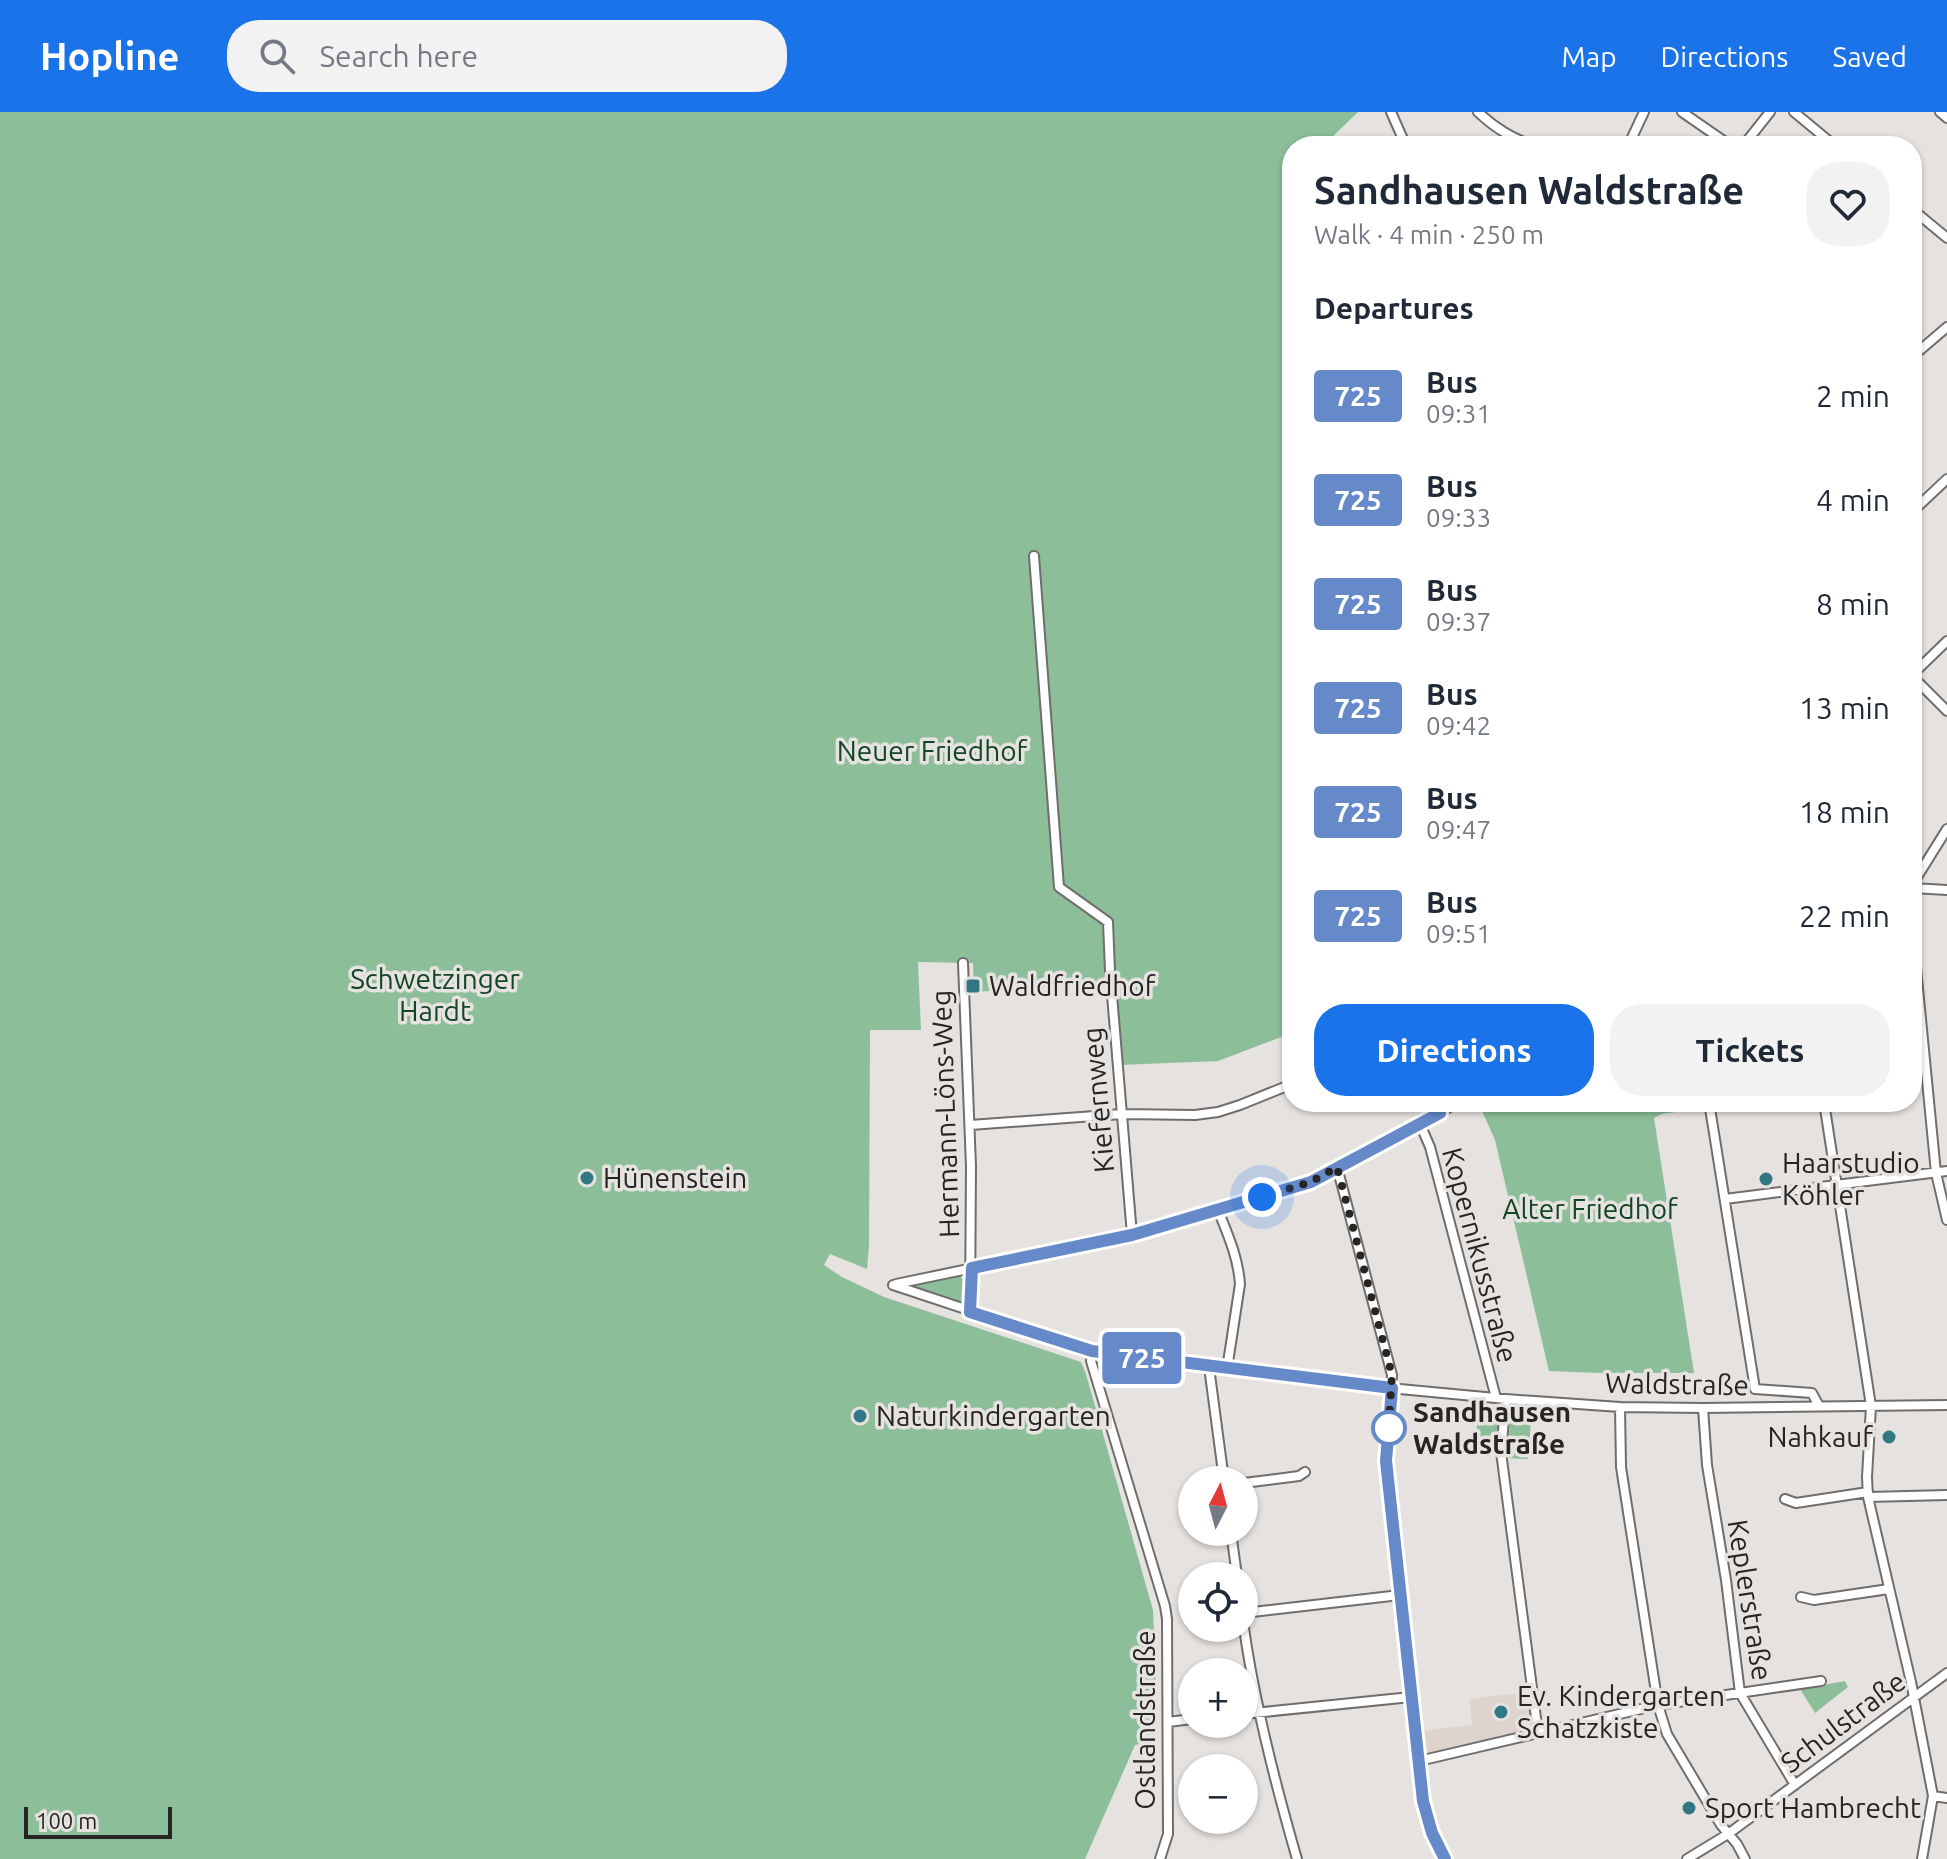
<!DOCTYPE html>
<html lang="en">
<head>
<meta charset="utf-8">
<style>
	:root { --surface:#fff; --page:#f2f2f3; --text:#1f2937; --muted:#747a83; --accent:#1a73e8 }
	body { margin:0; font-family:Ubuntu,sans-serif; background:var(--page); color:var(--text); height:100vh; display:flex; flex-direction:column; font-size:30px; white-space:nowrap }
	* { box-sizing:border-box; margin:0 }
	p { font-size:26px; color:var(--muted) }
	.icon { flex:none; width:44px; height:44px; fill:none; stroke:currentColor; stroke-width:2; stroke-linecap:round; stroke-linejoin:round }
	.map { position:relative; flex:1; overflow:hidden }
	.side { position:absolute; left:1282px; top:24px; width:640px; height:976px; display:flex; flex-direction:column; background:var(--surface); border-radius:32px; box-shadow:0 2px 6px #0004 }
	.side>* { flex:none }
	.badge { padding:0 16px; border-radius:6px; font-size:28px; line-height:52px }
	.needle { width:52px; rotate:6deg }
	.tools { position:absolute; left:1178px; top:1354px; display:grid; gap:16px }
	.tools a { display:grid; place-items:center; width:80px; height:80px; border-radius:50%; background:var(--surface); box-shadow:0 2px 6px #0004; font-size:40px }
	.scale { position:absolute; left:24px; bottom:20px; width:148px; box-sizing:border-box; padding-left:8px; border:4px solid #262524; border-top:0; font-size:22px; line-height:28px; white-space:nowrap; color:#262524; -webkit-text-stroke:6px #e6e2df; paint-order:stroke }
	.you { position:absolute; width:40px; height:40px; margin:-20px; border:6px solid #fff; border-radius:50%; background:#1a73e8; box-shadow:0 0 0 12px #1a73e833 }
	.map>.badge { position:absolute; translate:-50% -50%; box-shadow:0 0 0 4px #fff }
	h2 { padding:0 32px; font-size:30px; line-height:72px }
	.round { display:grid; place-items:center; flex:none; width:84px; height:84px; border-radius:32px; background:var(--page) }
	.summary { display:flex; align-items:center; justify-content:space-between; height:136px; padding:0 32px }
	h1 { font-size:38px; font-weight:600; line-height:60px }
	.action { display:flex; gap:16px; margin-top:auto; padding:16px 32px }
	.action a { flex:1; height:92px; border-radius:32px; background:var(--accent); color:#fff; font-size:32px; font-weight:600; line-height:92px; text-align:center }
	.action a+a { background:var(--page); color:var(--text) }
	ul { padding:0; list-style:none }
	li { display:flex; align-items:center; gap:24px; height:104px; padding:0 32px }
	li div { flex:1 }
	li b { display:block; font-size:30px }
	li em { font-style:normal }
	li .badge { min-width:88px; font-weight:700; text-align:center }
	header { display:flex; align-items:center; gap:48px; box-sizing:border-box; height:112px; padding:0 40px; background:var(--accent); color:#fff }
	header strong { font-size:38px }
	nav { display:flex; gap:44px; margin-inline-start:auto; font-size:28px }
	.search { width:560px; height:72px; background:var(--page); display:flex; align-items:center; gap:20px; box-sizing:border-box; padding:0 28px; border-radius:32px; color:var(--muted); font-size:30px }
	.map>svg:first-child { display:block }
	.built { fill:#ded4cd }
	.green { fill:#8cbf99 }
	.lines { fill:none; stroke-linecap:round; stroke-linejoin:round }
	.street-casing { stroke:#706d6b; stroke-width:12 }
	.street { stroke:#fff; stroke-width:8 }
	.line-casing { stroke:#fff; stroke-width:18 }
	.line { stroke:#6589c9; stroke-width:12 }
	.walk { stroke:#262524; stroke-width:8; stroke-dasharray:0 14.4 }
	.poi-dot { fill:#327884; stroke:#e6e2df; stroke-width:3 }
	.stop-dot { fill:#fff; stroke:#6589c9; stroke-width:4 }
	.labels { text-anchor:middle; stroke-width:7; stroke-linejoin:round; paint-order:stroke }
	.park-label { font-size:28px; fill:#124726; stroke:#e6e2df }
	.poi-label { font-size:28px; fill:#262524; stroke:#e6e2df; text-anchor:start }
	.street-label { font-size:28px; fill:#262524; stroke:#e6e2df }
	.stop-label { font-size:28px; font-weight:bold; fill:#262524; stroke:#e6e2df; text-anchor:start }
</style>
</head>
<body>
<header>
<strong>Hopline</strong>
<div class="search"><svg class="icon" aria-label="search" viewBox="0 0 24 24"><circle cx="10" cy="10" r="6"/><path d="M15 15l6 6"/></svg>Search here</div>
<nav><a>Map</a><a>Directions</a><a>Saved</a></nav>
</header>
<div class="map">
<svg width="1947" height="1747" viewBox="0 0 1947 1747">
	<rect width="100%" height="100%" fill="#e6e2df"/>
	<!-- built -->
	<path class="built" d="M1527 1580 1532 1613 1529 1617 1428 1642 1424 1639 1421 1619 1472 1613 1470 1587Z"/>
	<!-- green -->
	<path class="green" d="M0 0H1358L1323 34H1292V921L1218 949 1120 953 1111 871 974 880 973 851 918 850 921 918H870L869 1133 867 1157 830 1142 824 1153 842 1165 884 1185 1081 1250 1086 1262 1153 1498 1156 1568 1154 1630 1135 1633 1085 1747H0Z
		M1478 990H1694L1695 997 1662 1002 1654 1006 1694 1261H1600L1549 1259 1495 1028Z
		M959 1164 965 1168V1187L960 1192 908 1174Z
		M1479 1294 1496 1295 1500 1299 1496 1339H1491V1344L1474 1343Z
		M1516 1297 1532 1298 1528 1347 1507 1346 1511 1300Z
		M1845 1569 1848 1575 1815 1601 1800 1577Z"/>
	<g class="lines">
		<defs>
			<path id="street" d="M1391 0 1406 34
				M1478 0C1496 17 1512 26 1534 34
				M1682 0 1731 34
				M1794 0 1835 34
				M1940 0 1947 6
				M1628 34 1644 0
				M1743 34 1770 0
				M1912 97 1947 126
				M1912 245 1947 215
				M1912 400 1947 367
				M1034 444 1059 775 1108 810 1110 859 1132 1123
				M1912 563 1947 529
				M1912 564 1947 599
				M1912 773 1947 717
				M1912 776 1947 778
				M1912 815 1936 1061 1947 1108
				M963 851 971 1054 970 1200
				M1434 990 1440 1001
				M1709 990 1755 1277 1812 1281 1819 1294
				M1824 990 1871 1294 1867 1365 1868 1385 1911 1570 1933 1684 1922 1747
				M1420 1012 1430 1035 1496 1286
				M970 1013 1122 1002 1195 1003 1218 1000 1240 993 1292 972
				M1337 1055 1392 1263 1386 1349 1411 1585 1423 1689 1432 1721 1445 1747
				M1725 1087 1947 1059
				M1218 1098C1228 1123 1238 1145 1240 1172L1227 1257
				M896 1172 1132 1123 1284 1078 1311 1070 1420 1012 1458 990
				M893 1173 1092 1239 1368 1274 1506 1287 1620 1295 1703 1296 1947 1293
				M1092 1239 1091 1249 1165 1494 1167 1507 1168 1722 1160 1747
				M1209 1255 1224 1368
				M1506 1287 1501 1340 1538 1621
				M1620 1295 1621 1355 1658 1593 1667 1622 1721 1713 1737 1732 1745 1747
				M1703 1296 1707 1353 1726 1468 1740 1581 1795 1673
				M1244 1371 1299 1364 1305 1360
				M1868 1385 1947 1383
				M1785 1387 1796 1391 1868 1380
				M1231 1420 1237 1464
				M1801 1485 1814 1488 1889 1477
				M1244 1501 1400 1483
				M1244 1516C1255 1594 1275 1671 1297 1747
				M1244 1602 1411 1585
				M1168 1610 1192 1607
				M1419 1649 1658 1593 1821 1569
				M1933 1684 1947 1686
				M1687 1747 1728 1722 1947 1561"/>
		</defs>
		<!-- street casing -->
		<use href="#street" class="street-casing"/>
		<!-- street -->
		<use href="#street" class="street"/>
	</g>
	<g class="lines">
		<defs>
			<path id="line" d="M1434 990 1440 1001 1311 1070 1284 1078 1132 1123 972 1156 970 1200 1092 1239 1392 1276 1386 1349 1423 1689 1432 1721 1445 1747"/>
		</defs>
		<!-- line casing -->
		<use href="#line" class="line-casing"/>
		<!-- line -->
		<use href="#line" class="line"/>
		<!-- walk -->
		<path class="walk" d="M1262 1085 1311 1070 1337 1055 1392 1263 1388 1325 1389 1316"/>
	</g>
	<!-- markers -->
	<g class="poi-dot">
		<rect x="965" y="866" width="16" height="16" rx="4"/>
		<circle cx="587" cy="1066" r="8"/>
		<circle cx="1766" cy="1067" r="8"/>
		<circle cx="860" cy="1304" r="8"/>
		<circle cx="1889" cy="1325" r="8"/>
		<circle cx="1501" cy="1600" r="8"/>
		<circle cx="1689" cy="1696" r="8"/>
	</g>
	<circle class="stop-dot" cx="1389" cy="1316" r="16"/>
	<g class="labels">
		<!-- park labels -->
		<g class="park-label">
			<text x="932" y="649">Neuer Friedhof</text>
			<text x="435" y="877">Schwetzinger<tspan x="435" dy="32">Hardt</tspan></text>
			<text x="1590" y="1107">Alter Friedhof</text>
		</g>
		<!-- poi labels -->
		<g class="poi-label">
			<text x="989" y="884">Waldfriedhof</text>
			<text x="1782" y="1061">Haarstudio<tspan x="1782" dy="32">Köhler</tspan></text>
			<text x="603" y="1076">Hünenstein</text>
			<text x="876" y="1314">Naturkindergarten</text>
			<text x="1873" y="1335" text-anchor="end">Nahkauf</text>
			<text x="1517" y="1594">Ev. Kindergarten<tspan x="1517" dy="32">Schatzkiste</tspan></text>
			<text x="1705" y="1706">Sport Hambrecht</text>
		</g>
		<!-- street labels -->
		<g class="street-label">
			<text transform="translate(1098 988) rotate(-95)" y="10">Kiefernweg</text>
			<text transform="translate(945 1002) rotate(-92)" y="10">Hermann-Löns-Weg</text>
			<text transform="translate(1480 1143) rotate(75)" y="10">Kopernikusstraße</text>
			<text transform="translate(1677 1272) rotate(1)" y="10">Waldstraße</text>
			<text transform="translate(1750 1488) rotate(81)" y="10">Keplerstraße</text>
			<text transform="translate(1145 1608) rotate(-90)" y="10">Ostlandstraße</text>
			<text transform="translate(1843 1610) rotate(-37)" y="10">Schulstraße</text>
		</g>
		<!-- stop labels -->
		<g class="stop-label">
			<text x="1413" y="1310">Sandhausen<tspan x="1413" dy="32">Waldstraße</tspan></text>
		</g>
	</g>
</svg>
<div class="tools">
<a><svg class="needle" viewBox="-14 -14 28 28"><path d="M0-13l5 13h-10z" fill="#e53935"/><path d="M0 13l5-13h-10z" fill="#747a83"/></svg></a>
<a><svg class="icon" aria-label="locate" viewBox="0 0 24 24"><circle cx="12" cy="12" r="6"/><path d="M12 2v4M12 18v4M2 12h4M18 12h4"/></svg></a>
<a>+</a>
<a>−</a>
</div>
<div class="scale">100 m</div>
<div class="you" style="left:1262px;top:1085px"></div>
<b class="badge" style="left:1142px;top:1246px;background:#6589c9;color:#fff">725</b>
<section class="side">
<div class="summary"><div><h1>Sandhausen Waldstraße</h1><p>Walk · 4 min · 250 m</p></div><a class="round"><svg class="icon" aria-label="heart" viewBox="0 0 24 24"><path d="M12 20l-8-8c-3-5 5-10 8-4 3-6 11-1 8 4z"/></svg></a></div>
<h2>Departures</h2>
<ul>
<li><span class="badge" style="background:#6589c9;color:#fff">725</span><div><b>Bus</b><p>09:31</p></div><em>2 min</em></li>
<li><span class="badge" style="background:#6589c9;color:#fff">725</span><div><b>Bus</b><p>09:33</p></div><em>4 min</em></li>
<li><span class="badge" style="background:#6589c9;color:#fff">725</span><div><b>Bus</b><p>09:37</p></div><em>8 min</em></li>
<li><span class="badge" style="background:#6589c9;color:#fff">725</span><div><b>Bus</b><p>09:42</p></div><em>13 min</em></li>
<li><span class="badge" style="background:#6589c9;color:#fff">725</span><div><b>Bus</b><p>09:47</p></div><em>18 min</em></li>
<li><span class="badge" style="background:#6589c9;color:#fff">725</span><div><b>Bus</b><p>09:51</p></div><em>22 min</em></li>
</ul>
<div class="action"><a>Directions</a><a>Tickets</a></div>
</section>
</div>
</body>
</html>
